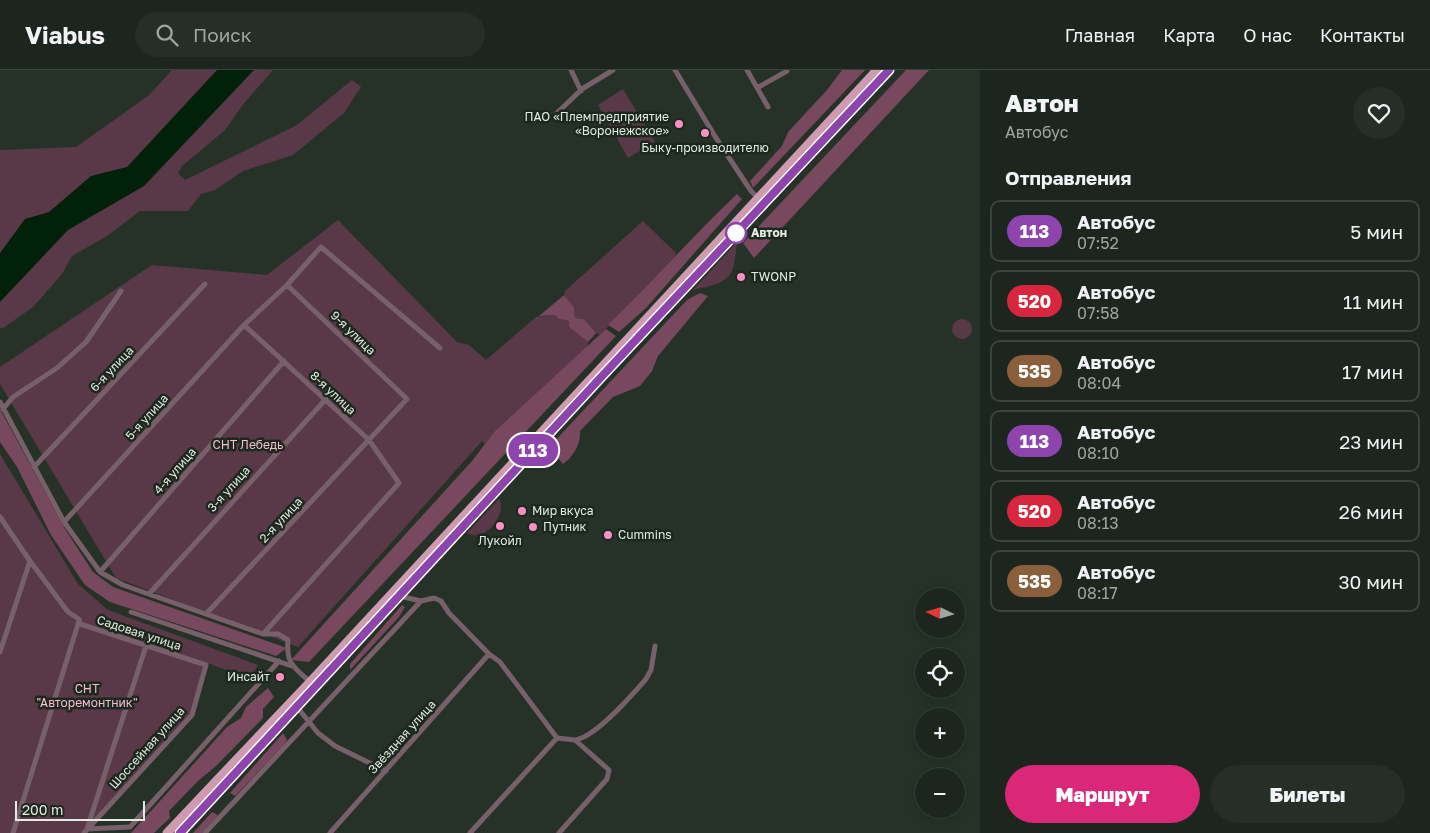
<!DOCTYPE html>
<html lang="ru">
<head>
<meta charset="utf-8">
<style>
	:root { --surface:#1c261e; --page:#252e27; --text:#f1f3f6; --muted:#a0a5a4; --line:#3a433c; --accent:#db2777 }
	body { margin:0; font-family:"Golos Text",sans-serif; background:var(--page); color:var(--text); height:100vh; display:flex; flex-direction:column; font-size:19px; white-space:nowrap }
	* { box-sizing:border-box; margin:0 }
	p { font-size:16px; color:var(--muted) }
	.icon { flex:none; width:28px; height:28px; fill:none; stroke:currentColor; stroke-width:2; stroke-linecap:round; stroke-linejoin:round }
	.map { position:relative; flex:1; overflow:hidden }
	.sheet { display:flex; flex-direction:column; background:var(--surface); width:450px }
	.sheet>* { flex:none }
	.badge { padding:0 10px; border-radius:16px; font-size:18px; line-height:32px }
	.needle { width:32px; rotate:275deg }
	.fabs { position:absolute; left:915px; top:518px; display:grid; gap:10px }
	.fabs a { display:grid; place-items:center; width:50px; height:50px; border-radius:50%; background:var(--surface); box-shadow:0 2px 12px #0003,0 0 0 1px var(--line); font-size:25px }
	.scale { position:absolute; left:15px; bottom:12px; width:130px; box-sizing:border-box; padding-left:5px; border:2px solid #e3ebe4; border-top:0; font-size:14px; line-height:18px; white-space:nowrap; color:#e3ebe4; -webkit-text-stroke:4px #1c281e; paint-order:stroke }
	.map>.badge { position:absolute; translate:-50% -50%; box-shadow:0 0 0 2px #fff }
	h2 { padding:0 25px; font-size:19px; line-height:45px }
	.round { display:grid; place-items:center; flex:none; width:52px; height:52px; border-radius:26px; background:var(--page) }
	.summary { display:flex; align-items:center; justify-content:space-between; height:85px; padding:0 25px }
	h1 { font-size:24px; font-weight:800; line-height:38px }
	.action { display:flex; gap:10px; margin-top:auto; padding:10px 25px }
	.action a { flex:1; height:58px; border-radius:30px; background:var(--accent); color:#fff; font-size:20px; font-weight:800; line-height:58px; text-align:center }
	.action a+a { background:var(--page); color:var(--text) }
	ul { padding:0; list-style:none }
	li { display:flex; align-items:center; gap:15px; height:62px; margin:0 10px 8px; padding:0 15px; border:2px solid var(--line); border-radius:10px }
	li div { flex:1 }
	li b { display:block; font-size:19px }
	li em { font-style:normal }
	li .badge { min-width:55px; font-weight:700; text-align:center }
	header { display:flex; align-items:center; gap:30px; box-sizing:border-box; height:70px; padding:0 25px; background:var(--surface); border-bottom:1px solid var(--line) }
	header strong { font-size:24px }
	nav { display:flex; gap:28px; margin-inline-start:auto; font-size:18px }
	.search { width:350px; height:45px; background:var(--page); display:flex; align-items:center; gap:12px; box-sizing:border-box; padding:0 18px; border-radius:28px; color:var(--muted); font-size:19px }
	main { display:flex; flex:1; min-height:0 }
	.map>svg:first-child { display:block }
	.green { fill:#593947 }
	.forest { fill:#78485e }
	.water { fill:#02210a }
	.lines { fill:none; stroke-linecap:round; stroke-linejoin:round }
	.minor { stroke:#77606a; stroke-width:5 }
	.trunk { stroke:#cd9ab0; stroke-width:9 }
	.line-casing { stroke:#fff; stroke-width:11 }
	.line { stroke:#8e44ad; stroke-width:8 }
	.poi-dot { fill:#fc8fc2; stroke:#1c281e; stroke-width:2 }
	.stop-dot { fill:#fff; stroke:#8e44ad; stroke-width:2.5 }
	.labels { text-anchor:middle; stroke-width:5; stroke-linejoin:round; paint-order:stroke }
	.poi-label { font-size:12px; fill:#e3ebe4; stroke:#1c281e; text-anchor:start }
	.stop-label { font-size:12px; font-weight:bold; fill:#e3ebe4; stroke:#1c281e; text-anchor:start }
	.street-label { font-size:12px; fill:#e3ebe4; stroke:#1c281e }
	.park-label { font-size:12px; fill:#fbbbd6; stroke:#1c281e }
</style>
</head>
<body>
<header>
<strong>Viabus</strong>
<div class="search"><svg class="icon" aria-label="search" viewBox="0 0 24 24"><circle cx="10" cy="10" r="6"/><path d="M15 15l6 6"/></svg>Поиск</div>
<nav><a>Главная</a><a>Карта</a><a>О нас</a><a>Контакты</a></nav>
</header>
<main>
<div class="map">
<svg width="980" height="763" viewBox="0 0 980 763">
	<rect width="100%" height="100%" fill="#263228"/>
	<!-- green -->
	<path class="green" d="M172 0H273L245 32 225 60 182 96 178 103 185 110 297 55 352 10 361 17 344 43 293 85 243 101 215 120 201 124 188 141H140L107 166 72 186 62 204 33 237 3 258H0V80L76 77 148 26Z
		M623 19 655 72 628 88 598 35Z
		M338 150 457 272 469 275 486 290 536 247 554 245 559 249 569 251V257L588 272 587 277 495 361 485 374 482 371 298 577 116 508 0 314V297L152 195 267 205Z
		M643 151 676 183 675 186 600 265 596 263 584 249 575 248 574 237 564 225 565 221Z
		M737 172C736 181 735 192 732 201 727 214 705 217 693 220Z
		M952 259a10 10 0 1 1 20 0a10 10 0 1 1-20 0Z
		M0 384 78 514 108 540 258 595 250 609 205 592 190 644 81 763H0Z
		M499 429C508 445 483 474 467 463Z"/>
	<!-- forest -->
	<path class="forest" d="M842 0H865L753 118 750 111 782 76 788 62 827 20Z
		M906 0H929L754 188 743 173Z
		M737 124 742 129 646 238 619 262 608 255C652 212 692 167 737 124Z
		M700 223 708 226 658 286 652 301 640 316 613 327 580 361C581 374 573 387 563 394L552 381 550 376 687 230Z
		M564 225 574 237 575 248 584 249 596 263 588 272 569 257V251L559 249 554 245 539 246Z
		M606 259 616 266 309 592 291 590 472 391 495 361Z
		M0 339 65 459 93 502 113 517 287 578 276 586 110 532 85 515 51 465 17 397 0 372Z
		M402 535 405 537 399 547 350 600V594Z
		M268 618 274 627 263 639V648L216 696 198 711 169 741 170 748 154 763H131L227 657 241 648 246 637Z
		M283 663 287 670 283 676 235 726 230 723Z
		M212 742 218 745 202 763H193Z"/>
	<!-- water -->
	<path class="water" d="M217 0H254L144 116 68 160 0 232V183L25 149 49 142 91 106 127 97Z"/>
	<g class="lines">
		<!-- minor -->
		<path class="minor" d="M571 0 581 21
			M675 0 716 68 751 121 758 128
			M747 0 768 37
			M757 18 787 1 786 0
			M557 43 582 19 613 0
			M287 215 321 177 440 278
			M244 255 369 370 399 413 263 564
			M0 332 64 452 100 502 123 515 263 564H278L288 570C286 594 293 596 310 612
			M3 339 13 327 57 298 86 272 121 221
			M34 397 205 214
			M0 447 30 491 68 542 79 549 80 554 206 595 192 645 84 763
			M64 452 244 255 287 215 407 329 206 544
			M100 502 284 291
			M149 524 326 329
			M399 526 421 531 434 528 441 531 449 543 489 584 500 592 557 668 575 670 609 700 607 709 559 763
			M131 542 292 596
			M146 576 87 759 130 757 279 591
			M0 582 30 491
			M297 637 318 663 335 676 386 701
			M575 670C596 667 632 625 646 609L651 600 655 576
			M13 763 79 551
			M205 763 421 531
			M330 763 489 584
			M470 763 557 668"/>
		<!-- trunk -->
		<path class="trunk" d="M613 293 888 0
			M167 763 310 612 877 0
			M180 763 577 332"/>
	</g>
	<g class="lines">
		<defs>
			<path id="line" d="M180 763 603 305 889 0"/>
		</defs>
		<!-- line casing -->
		<use href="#line" class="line-casing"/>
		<!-- line -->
		<use href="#line" class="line"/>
	</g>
	<!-- markers -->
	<g class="poi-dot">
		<circle cx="679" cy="54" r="5"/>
		<circle cx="705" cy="63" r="5"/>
		<circle cx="741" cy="207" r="5"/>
		<circle cx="522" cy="441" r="5"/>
		<circle cx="500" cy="456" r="5"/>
		<circle cx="533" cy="457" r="5"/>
		<circle cx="608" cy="465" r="5"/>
		<circle cx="280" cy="607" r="5"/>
	</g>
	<circle class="stop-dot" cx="736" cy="163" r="10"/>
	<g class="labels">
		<!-- poi labels -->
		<g class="poi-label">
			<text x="669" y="51" text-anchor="end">ПАО «Племпредприятие<tspan x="669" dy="14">«Воронежское»</tspan></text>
			<text x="705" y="82" text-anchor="middle">Быку-производителю</text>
			<text x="751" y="211">TWONP</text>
			<text x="532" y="445">Мир вкуса</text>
			<text x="543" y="461">Путник</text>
			<text x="618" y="469">Cummins</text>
			<text x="500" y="475" text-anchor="middle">Лукойл</text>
			<text x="270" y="611" text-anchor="end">Инсайт</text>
		</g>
		<!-- stop labels -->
		<g class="stop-label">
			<text x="751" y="167">Автон</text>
		</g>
		<!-- street labels -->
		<g class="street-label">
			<text transform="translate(353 263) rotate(44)" y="4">9-я улица</text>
			<text transform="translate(112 299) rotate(-47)" y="4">6-я улица</text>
			<text transform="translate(333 323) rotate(43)" y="4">8-я улица</text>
			<text transform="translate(147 347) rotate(-48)" y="4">5-я улица</text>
			<text transform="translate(175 401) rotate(-49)" y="4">4-я улица</text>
			<text transform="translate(229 419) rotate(-48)" y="4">3-я улица</text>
			<text transform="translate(281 450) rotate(-47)" y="4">2-я улица</text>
			<text transform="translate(139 563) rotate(18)" y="4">Садовая улица</text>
			<text transform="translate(402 667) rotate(-48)" y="4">Звёздная улица</text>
			<text transform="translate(147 678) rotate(-48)" y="4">Шоссейная улица</text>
		</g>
		<!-- park labels -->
		<g class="park-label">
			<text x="248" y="379">СНТ Лебедь</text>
			<text x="87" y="623">СНТ<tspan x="87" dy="14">"Авторемонтник"</tspan></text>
		</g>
	</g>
</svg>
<div class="fabs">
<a><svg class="needle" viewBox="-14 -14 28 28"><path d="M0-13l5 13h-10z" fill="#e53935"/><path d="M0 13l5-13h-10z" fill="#a0a5a4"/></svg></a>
<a><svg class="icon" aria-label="locate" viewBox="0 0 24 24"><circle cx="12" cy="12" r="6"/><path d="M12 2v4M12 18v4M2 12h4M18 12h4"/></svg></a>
<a>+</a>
<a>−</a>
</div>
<div class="scale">200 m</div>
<b class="badge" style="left:533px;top:380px;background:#8e44ad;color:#fff">113</b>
</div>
<section class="sheet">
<div class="summary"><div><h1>Автон</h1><p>Автобус</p></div><a class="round"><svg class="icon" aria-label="heart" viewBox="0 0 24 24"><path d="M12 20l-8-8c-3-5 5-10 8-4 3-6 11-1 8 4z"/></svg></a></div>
<h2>Отправления</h2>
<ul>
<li><span class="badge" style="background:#8e44ad;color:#fff">113</span><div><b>Автобус</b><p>07:52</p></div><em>5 мин</em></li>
<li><span class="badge" style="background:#d7263d;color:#fff">520</span><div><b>Автобус</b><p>07:58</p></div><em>11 мин</em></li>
<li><span class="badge" style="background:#8b5e3c;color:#fff">535</span><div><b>Автобус</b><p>08:04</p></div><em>17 мин</em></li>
<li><span class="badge" style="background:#8e44ad;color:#fff">113</span><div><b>Автобус</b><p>08:10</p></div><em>23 мин</em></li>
<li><span class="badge" style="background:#d7263d;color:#fff">520</span><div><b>Автобус</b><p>08:13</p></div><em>26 мин</em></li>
<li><span class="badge" style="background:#8b5e3c;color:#fff">535</span><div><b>Автобус</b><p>08:17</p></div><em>30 мин</em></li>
</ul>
<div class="action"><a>Маршрут</a><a>Билеты</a></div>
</section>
</main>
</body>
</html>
